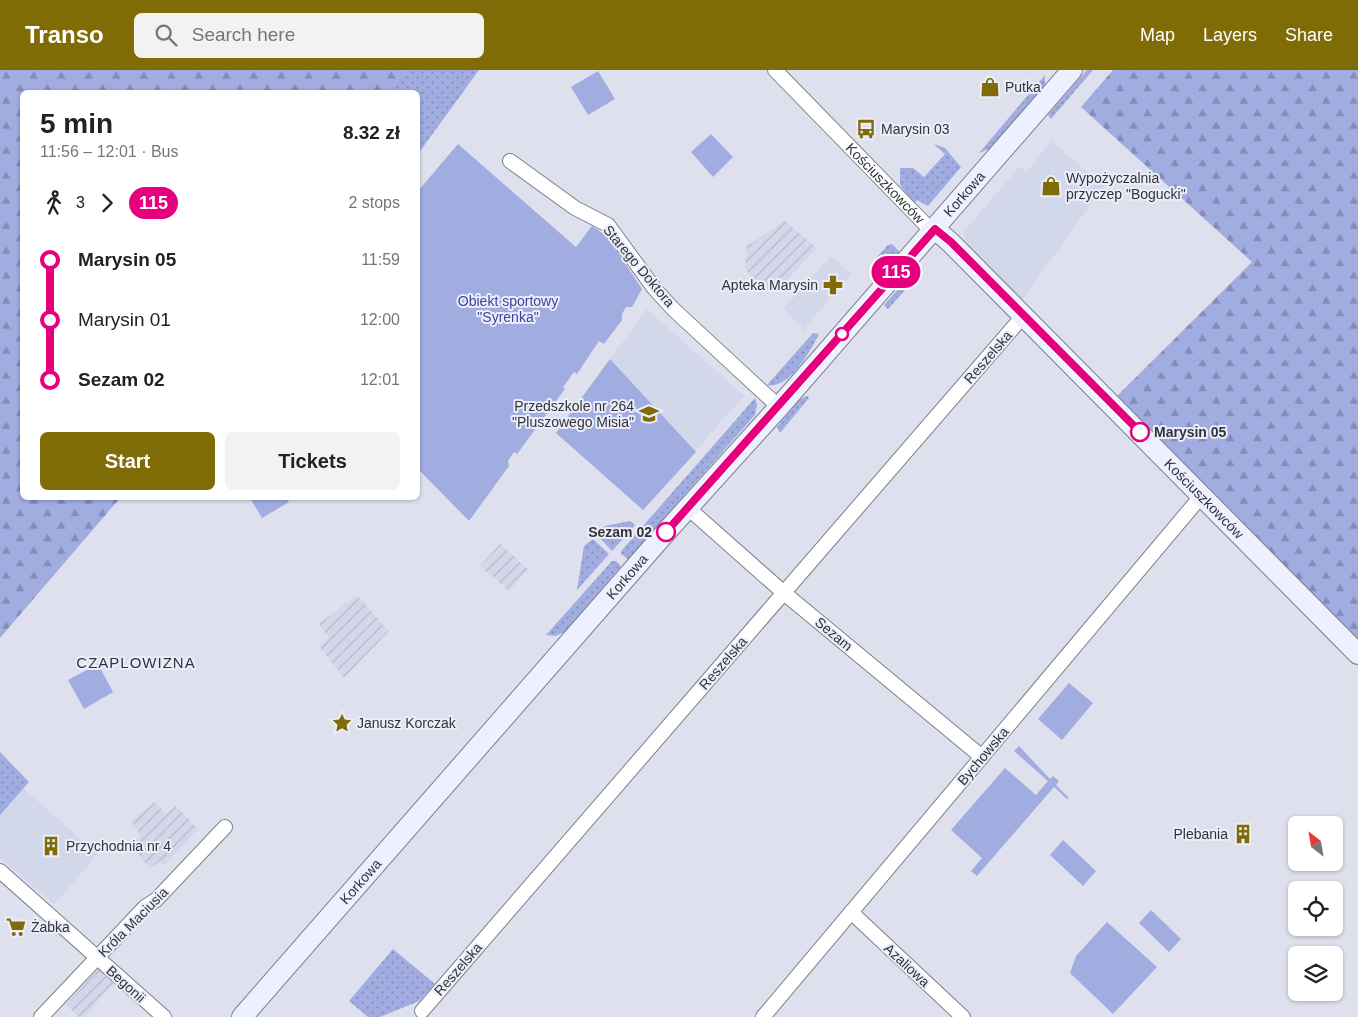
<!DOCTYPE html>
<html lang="en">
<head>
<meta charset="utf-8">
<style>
	:root { --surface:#fff; --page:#f2f2f2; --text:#222; --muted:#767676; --accent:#806c07 }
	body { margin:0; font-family:Helvetica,sans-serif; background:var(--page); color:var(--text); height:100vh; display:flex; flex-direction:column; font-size:19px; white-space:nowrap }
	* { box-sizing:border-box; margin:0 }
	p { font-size:16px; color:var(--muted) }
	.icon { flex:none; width:28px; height:28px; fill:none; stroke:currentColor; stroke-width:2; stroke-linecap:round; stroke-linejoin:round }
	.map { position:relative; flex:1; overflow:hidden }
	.panel { position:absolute; left:20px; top:20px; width:400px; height:410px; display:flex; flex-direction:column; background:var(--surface); border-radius:8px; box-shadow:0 1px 4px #0004 }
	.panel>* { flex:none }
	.badge { padding:0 10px; border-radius:16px; font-size:18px; line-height:32px }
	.needle { width:32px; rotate:329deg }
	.controls { position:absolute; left:1288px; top:746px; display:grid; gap:10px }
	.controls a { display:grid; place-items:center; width:55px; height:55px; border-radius:8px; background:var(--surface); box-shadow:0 1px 4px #0004; font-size:25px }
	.map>.badge { position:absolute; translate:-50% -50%; box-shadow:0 0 0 2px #fff }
	.legs { display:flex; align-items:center; gap:8px; height:55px; padding:0 20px; font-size:16px }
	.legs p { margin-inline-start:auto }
	.head { display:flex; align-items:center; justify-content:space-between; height:85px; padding:0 20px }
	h1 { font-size:28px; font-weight:600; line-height:38px }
	.primary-button { display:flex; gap:10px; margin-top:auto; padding:10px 20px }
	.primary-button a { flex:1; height:58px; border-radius:8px; background:var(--accent); color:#fff; font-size:20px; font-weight:600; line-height:58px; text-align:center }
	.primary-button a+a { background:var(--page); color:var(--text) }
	ul { padding:0 20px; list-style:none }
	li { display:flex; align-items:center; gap:18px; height:60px; font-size:19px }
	li i { display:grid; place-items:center; width:8px; height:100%; margin:0 6px; background:currentColor }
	li i::after { content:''; width:12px; height:12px; margin:-6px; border:4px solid; border-radius:50%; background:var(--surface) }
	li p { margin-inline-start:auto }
	li:first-child i { background:linear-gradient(#0000 50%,currentColor 0) }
	li:last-child i { background:linear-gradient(currentColor 50%,#0000 0) }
	header { display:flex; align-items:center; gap:30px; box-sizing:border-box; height:70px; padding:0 25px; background:var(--accent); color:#fff }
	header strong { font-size:24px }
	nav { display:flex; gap:28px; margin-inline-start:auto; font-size:18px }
	.search { width:350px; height:45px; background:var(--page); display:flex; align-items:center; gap:12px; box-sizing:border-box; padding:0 18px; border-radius:8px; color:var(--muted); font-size:19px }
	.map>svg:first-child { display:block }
	.built { fill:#d3d7ea }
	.industrial { fill:url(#industrial-furrows) }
	.grass { fill:url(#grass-dots) }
	.forest { fill:url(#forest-firs) }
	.park { fill:#a1ace1 }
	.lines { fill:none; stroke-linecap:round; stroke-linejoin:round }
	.street-casing { stroke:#7d7f8a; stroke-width:16 }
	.secondary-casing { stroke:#7d7f8a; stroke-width:22 }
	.street { stroke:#fff; stroke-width:14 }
	.secondary { stroke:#edf0ff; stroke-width:20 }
	.line-1-casing { stroke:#fff; stroke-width:11 }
	.line-1 { stroke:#e6007e; stroke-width:8 }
	.stop-1-dot { fill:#fff; stroke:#e6007e; stroke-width:2.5 }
	.labels { text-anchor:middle; stroke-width:4; stroke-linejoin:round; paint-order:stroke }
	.poi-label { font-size:14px; fill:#323438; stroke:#ebeefa; text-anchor:start }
	.street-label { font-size:14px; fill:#323438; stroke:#ebeefa }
	.park-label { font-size:14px; fill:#3d439f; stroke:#ebeefa }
	.stop-label { font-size:14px; font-weight:bold; fill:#323438; stroke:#ebeefa; text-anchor:start }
	.neighbourhood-label { font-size:15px; letter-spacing:1px; fill:#31333d; stroke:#ebeefa }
</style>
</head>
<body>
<header>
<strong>Transo</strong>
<div class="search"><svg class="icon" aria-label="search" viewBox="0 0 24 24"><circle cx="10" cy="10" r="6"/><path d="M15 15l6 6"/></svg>Search here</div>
<nav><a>Map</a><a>Layers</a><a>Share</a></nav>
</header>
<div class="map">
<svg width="1358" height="947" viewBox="0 0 1358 947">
	<defs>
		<pattern id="industrial-furrows" width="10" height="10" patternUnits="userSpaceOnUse" patternTransform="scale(1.25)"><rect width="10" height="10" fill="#d3d7ea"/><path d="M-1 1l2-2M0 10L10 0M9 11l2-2" fill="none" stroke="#b6b9c9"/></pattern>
		<pattern id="grass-dots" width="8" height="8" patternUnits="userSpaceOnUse" patternTransform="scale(1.25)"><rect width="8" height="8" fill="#a1ace1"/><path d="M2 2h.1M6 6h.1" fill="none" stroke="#848db7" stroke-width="1.8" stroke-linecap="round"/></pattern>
		<pattern id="forest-firs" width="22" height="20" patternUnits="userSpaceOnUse" patternTransform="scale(1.25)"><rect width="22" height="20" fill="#a1ace1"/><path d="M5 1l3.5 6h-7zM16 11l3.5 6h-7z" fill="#848db7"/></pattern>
	</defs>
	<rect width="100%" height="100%" fill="#dee1ed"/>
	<!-- built -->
	<path class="built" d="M1051 71 1104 116 1022 230 966 174 963 162 1020 96 1027 101Z
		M831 186 852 204 808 254 805 261 783 239Z
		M647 239 744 326 643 440 556 363Z
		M23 718 98 784 54 835 0 788V745Z"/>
	<!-- industrial -->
	<path class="industrial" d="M785 151 817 178 779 219 776 214 765 221 759 212 755 214 745 198 747 176Z
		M500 474 528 499 509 521 480 496Z
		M357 525 389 561 344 608 319 576 329 568 319 554Z
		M155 732 166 744 176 736 198 759 164 795 160 791 150 799 131 774 141 766 131 751Z
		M99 898 115 912 84 947H79L66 935Z"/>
	<!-- grass -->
	<path class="grass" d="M406 0H479L418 84V22H387Z
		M1087 0H1093L1051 49 1048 45Z
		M1045 5V15L991 78 979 83Z
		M934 74 945 78 961 97 928 136 917 130 914 134 900 115V98H913L924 107 945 84Z
		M892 174 900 182 887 198 876 188 888 175Z
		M918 197 923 200 888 239 884 235Z
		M813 263 819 264C811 280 789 320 767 315Z
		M807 326 809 328 780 363 777 357 800 329Z
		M755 328 757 335 755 345 628 489 621 484 622 480Z
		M630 451 635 455 612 481 596 464 605 456Z
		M593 469 609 484 577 520 584 476Z
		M612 491H616L621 496 566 561 556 566 546 565Z
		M0 682 29 712 0 745Z
		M393 879 435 914 419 931 380 947H368L349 931Z"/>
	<!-- forest -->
	<path class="forest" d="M0 0H406L387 22H22V428H120L0 568Z
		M1113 0H1358V576L1117 326 1252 192 1081 37Z"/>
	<!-- park -->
	<path class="park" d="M598 1 615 29 588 45 571 17Z
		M711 64 733 87 713 107 691 82Z
		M458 74 576 177 592 156 607 166 642 219 632 237H626L622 244V250L604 274 599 271 577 304 574 302 563 317 565 319 517 384 514 382 508 391 509 396 469 451 418 399V121Z
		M610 289 696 382 643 440 556 363Z
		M250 428H286L289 432 262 448Z
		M98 594 113 622 84 639 68 610Z
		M1069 613 1093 633 1062 670 1038 649Z
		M1019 676 1050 709 1053 706 1059 711 1056 715 1069 728 1067 729 1054 717 977 806 971 801 982 788 951 760 1005 698 1036 725 1048 711 1014 681Z
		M1063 770 1096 801 1083 816 1050 785Z
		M1151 840 1181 869 1169 882 1139 853Z
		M1107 852 1157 897 1113 944 1070 903 1076 886Z"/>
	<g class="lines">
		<defs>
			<g id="street">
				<path id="s1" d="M775 0 925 154 935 159"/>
				<path d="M510 91 575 138 608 155 654 218 673 239 779 337"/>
				<path d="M688 438 784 523 982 687"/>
				<path d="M0 801 164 947"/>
				<path d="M851 842 963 947"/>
				<path d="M422 941 1024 245"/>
				<path d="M41 947 145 837 156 830 225 757"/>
				<path d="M763 947 1203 424"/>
			</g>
			<g id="secondary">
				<path id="s2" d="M935 159 951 173 1358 584"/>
				<path id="s3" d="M242 947 666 462 779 337 1072 0"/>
			</g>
		</defs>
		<!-- street casing -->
		<use href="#street" class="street-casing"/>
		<!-- secondary casing -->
		<use href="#secondary" class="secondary-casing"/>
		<!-- street -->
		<use href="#street" class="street"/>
		<!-- secondary -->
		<use href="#secondary" class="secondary"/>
	</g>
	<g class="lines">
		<defs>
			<path id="line-1" d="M666 462 935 159 951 172 1140 362"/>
		</defs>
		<!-- line-1 casing -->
		<use href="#line-1" class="line-1-casing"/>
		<!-- line-1 -->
		<use href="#line-1" class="line-1"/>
	</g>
	<!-- icons -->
	<defs>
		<symbol id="shop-bare" viewBox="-9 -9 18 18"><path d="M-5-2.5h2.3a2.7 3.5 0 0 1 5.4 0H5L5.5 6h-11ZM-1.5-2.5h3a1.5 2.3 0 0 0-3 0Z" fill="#806c07" stroke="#ebeefa" stroke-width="2.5" paint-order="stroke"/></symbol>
		<symbol id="bus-bare" viewBox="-9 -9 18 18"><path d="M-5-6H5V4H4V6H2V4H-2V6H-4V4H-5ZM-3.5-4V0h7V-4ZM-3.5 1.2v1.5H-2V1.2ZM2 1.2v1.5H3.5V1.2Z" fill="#806c07" stroke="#ebeefa" stroke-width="2.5" paint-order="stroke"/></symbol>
		<symbol id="pharmacy-bare" viewBox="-9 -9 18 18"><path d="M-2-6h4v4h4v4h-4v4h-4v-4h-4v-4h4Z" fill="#806c07" stroke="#ebeefa" stroke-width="2.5" paint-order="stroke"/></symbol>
		<symbol id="school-bare" viewBox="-9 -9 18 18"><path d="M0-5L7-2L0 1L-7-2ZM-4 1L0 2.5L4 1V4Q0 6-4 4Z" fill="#806c07" stroke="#ebeefa" stroke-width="2.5" paint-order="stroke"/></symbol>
		<symbol id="sight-bare" viewBox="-9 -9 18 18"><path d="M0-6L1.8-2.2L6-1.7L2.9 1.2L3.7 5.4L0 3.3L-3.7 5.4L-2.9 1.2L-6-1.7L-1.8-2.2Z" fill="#806c07" stroke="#ebeefa" stroke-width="2.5" paint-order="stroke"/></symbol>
		<symbol id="building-bare" viewBox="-9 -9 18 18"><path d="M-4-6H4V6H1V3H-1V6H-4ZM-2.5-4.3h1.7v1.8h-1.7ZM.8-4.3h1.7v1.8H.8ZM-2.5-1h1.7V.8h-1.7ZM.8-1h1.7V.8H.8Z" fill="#806c07" stroke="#ebeefa" stroke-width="2.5" paint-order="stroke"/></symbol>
		<symbol id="supermarket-bare" viewBox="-9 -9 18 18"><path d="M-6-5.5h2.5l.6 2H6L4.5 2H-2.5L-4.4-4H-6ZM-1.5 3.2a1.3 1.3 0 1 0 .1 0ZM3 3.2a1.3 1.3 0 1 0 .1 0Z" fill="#806c07" stroke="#ebeefa" stroke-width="2.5" paint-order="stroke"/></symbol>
	</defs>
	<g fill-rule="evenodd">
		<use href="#shop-bare" x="976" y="3" width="28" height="28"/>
		<use href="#bus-bare" x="852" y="45" width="28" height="28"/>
		<use href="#shop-bare" x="1037" y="102" width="28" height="28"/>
		<use href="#pharmacy-bare" x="819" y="201" width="28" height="28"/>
		<use href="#school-bare" x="635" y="330" width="28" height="28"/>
		<use href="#sight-bare" x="328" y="639" width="28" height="28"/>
		<use href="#building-bare" x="1229" y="750" width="28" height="28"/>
		<use href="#building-bare" x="37" y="762" width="28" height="28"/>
		<use href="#supermarket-bare" x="2" y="843" width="28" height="28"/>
	</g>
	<!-- markers -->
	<g class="stop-1-dot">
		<circle cx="842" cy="264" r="6"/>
		<circle cx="1140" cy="362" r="9"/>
		<circle cx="666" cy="462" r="9"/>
	</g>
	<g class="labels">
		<!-- poi labels -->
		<g class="poi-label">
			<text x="1005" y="22">Putka</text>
			<text x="881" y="64">Marysin 03</text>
			<text x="1066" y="113">Wypożyczalnia<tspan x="1066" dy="16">przyczep "Bogucki"</tspan></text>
			<text x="818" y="220" text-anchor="end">Apteka Marysin</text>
			<text x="634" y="341" text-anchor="end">Przedszkole nr 264<tspan x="634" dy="16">"Pluszowego Misia"</tspan></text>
			<text x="357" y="658">Janusz Korczak</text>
			<text x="1228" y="769" text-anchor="end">Plebania</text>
			<text x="66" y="781">Przychodnia nr 4</text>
			<text x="31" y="862">Żabka</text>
		</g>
		<!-- street labels -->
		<g class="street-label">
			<text dy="5" stroke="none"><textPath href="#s1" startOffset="158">Kościuszkowców</textPath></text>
			<text dy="5" stroke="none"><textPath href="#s3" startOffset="1095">Korkowa</textPath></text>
			<text transform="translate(639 196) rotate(50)" y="5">Starego Doktora</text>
			<text transform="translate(988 287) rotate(-49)" y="5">Reszelska</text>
			<text dy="5" stroke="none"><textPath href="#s2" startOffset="381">Kościuszkowców</textPath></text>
			<text dy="5" stroke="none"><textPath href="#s3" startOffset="585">Korkowa</textPath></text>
			<text transform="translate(834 564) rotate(40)" y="5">Sezam</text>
			<text transform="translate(723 593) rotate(-49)" y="5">Reszelska</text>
			<text transform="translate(983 686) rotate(-50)" y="5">Bychowska</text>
			<text dy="5" stroke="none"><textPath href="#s3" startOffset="180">Korkowa</textPath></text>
			<text transform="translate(133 852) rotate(-45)" y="5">Króla Maciusia</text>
			<text transform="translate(907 895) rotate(43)" y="5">Azaliowa</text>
			<text transform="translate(458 899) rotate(-49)" y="5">Reszelska</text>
			<text transform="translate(126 914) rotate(42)" y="5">Begonii</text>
		</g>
		<!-- park labels -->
		<g class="park-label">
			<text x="508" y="236">Obiekt sportowy<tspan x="508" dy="16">"Syrenka"</tspan></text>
		</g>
		<!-- stop labels -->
		<g class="stop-label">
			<text x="1154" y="367">Marysin 05</text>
			<text x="652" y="467" text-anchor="end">Sezam 02</text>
		</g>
		<!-- neighbourhood labels -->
		<g class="neighbourhood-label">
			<text x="136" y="598">CZAPLOWIZNA</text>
		</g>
	</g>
</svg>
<div class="controls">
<a><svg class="needle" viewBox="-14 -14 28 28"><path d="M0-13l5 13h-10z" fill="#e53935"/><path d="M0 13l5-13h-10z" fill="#767676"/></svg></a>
<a><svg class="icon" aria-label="locate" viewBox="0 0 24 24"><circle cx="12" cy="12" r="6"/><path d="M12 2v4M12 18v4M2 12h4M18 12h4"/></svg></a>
<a><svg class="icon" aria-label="layers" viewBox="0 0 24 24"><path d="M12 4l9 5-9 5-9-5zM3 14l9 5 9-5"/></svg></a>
</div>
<b class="badge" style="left:896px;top:202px;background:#e6007e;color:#fff">115</b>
<section class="panel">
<div class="head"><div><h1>5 min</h1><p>11:56 – 12:01 · Bus</p></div><b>8.32 zł</b></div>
<div class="legs"><svg class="icon" aria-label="walk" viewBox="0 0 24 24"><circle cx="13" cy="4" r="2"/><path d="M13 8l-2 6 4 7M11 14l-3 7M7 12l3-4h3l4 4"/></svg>3<svg class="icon" aria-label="forward" viewBox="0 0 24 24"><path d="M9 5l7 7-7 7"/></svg><b class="badge" style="background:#e6007e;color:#fff">115</b><p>2 stops</p></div>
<ul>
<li><i style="color:#e6007e"></i><b>Marysin 05</b><p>11:59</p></li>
<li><i style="color:#e6007e"></i><span>Marysin 01</span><p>12:00</p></li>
<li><i style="color:#e6007e"></i><b>Sezam 02</b><p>12:01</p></li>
</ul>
<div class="primary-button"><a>Start</a><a>Tickets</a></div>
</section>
</div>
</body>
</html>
